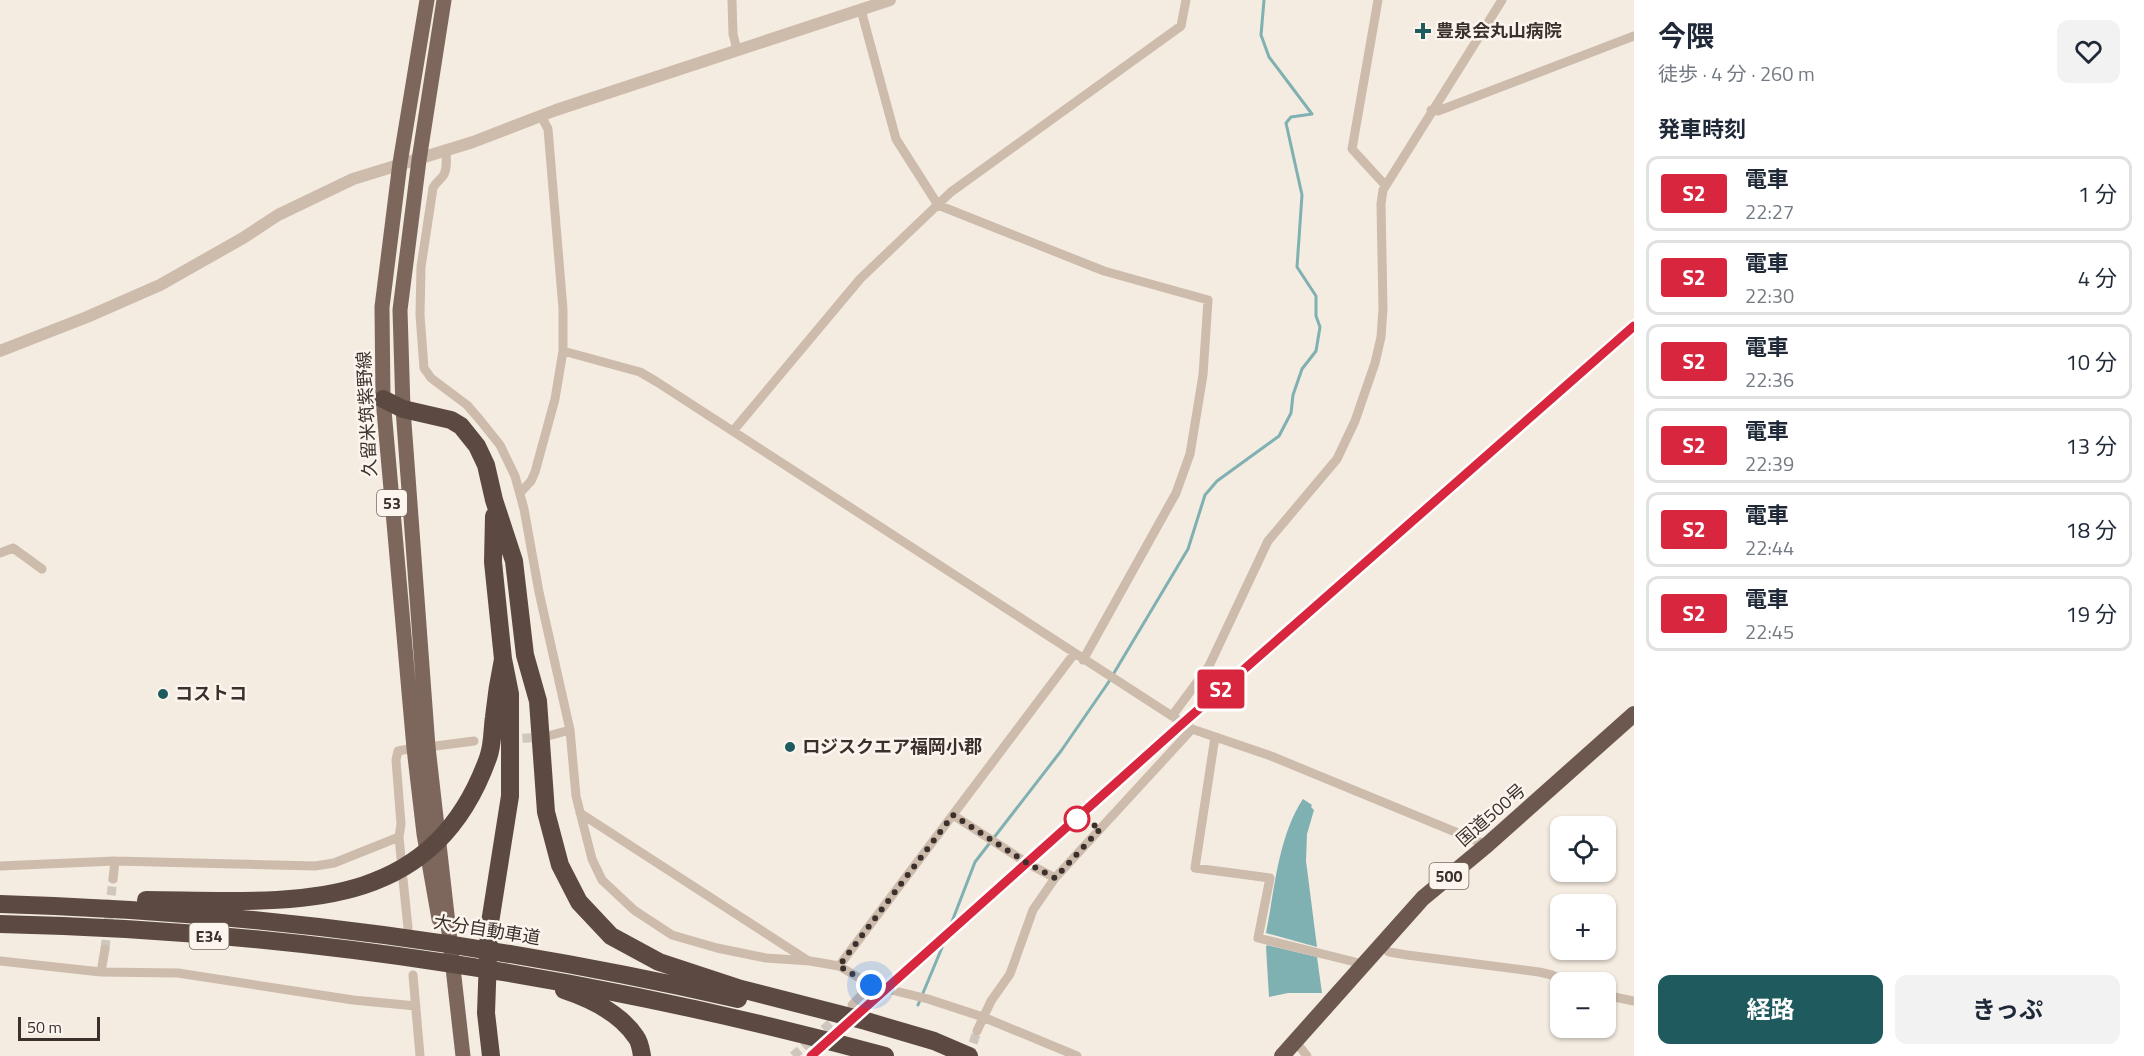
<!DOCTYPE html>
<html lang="ja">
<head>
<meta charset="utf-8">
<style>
	:root { --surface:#fff; --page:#f2f2f3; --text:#1f2937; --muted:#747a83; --line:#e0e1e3; --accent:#1f5a5e }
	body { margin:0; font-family:"Titillium Web","Noto Sans JP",sans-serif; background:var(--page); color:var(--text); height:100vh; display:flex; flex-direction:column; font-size:22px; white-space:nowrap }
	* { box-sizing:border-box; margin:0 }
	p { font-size:20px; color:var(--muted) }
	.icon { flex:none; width:33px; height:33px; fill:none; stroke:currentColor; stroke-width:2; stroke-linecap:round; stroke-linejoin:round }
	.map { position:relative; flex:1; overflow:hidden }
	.details { display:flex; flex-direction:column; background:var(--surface); width:510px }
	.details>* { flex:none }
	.badge { padding:0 12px; border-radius:4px; font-size:21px; line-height:39px }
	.fabs { position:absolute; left:1550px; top:816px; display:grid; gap:12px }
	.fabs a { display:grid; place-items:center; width:66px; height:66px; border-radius:12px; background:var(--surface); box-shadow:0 2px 4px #0004; font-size:30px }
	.scale { position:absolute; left:18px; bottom:15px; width:82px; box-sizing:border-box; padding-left:6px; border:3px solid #3b302b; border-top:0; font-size:16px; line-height:21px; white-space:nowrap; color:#3b302b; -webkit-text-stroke:4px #fbf5ee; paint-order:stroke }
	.you { position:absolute; width:30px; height:30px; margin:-15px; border:4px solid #fff; border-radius:50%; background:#1a73e8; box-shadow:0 0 0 9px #1a73e833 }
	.map>.badge { position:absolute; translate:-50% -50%; box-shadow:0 0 0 3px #fff }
	h2 { padding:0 24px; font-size:22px; line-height:54px }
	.round { display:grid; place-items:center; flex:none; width:63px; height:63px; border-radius:12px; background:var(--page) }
	.headline { display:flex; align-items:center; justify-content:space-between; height:102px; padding:0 24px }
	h1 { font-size:28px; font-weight:700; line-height:45px }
	.button { display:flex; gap:12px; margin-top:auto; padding:12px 24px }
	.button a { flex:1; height:69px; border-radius:12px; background:var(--accent); color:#fff; font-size:24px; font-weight:700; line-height:69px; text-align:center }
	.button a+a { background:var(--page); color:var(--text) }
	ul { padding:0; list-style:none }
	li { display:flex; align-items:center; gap:18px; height:75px; margin:0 12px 9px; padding:0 12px; border:3px solid var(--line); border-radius:12px }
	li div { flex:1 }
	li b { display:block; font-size:22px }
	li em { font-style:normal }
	li .badge { min-width:66px; font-weight:700; text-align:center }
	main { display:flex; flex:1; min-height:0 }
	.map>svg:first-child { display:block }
	.water { fill:#7fb0b2 }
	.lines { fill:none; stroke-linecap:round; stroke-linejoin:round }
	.stream { stroke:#7fb0b2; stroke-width:3 }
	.minor-tunnel { stroke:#cfc6bd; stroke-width:9; stroke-dasharray:9 4.5; stroke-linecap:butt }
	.minor { stroke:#cdbbac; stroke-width:9 }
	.tertiary { stroke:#cdbbac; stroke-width:12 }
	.primary { stroke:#7d675c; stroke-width:15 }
	.trunk { stroke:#6c584f; stroke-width:16 }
	.motorway { stroke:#5c4a42; stroke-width:18 }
	.rail { stroke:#3b302b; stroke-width:3; stroke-dasharray:1.5 4.5; stroke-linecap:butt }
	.line-casing { stroke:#fff; stroke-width:14 }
	.line { stroke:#d7263d; stroke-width:9 }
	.walk { stroke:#3b302b; stroke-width:6; stroke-dasharray:0 10.8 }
	.poi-dot { fill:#1f5a5e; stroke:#fbf5ee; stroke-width:2 }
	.stop-dot { fill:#fff; stroke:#d7263d; stroke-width:3 }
	.labels { text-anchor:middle; stroke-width:5; stroke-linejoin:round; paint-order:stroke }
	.shield { fill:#fbf5ee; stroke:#756b66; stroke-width:1.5 }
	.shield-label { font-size:16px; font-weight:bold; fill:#3b302b }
	.poi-label { font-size:18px; font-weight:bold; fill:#3b302b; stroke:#fbf5ee; text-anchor:start }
	.street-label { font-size:18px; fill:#3b302b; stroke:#fbf5ee }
</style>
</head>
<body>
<main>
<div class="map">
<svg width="1634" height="1056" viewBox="0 0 1634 1056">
	<rect width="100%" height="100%" fill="#f4ebe1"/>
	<!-- water -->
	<path class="water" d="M1303 799 1312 805 1311 807 1314 810 1307 834 1306 861 1317 947 1266 933C1275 888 1278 837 1303 799Z
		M1267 945 1317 957 1322 993H1288L1269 997 1266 947Z"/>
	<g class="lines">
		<!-- stream -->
		<path class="stream" d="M918 1005 941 950 975 862 1061 751 1108 683 1188 549 1205 495 1217 481 1279 436 1291 413 1293 395 1302 369 1316 351 1320 327 1316 316V296L1297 267 1302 195 1286 123 1291 117 1312 114 1269 57 1261 35 1264 0"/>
		<!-- minor-tunnel -->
		<path class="minor-tunnel" d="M509 739 543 737
			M105 949 113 879
			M793 1056 841 1014
			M969 1056 977 1031"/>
		<!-- minor -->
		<path class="minor" d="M732 0 733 34 737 50
			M1378 0 1352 149 1385 185
			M861 10 896 139 938 205 1104 271 1208 300 1203 375 1190 454 1176 493 1083 660
			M1431 110 1438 111 1634 36
			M446 150C446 157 448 169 443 176 439 181 436 182 433 188L421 267 420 315 424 368 431 378 467 405 480 420 500 445 515 476 524 509 539 592 570 730 576 796 592 859 602 880 634 910 672 935 717 948 766 958 810 961 839 966 871 985 928 999 983 1017 1077 1056
			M563 351 640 372 657 382 1192 729 1271 756 1487 845
			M733 431 860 279 951 192 1181 26 1186 0
			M520 493 531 481 535 472 555 399 563 351V309L548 129 541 116
			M0 553 13 548 42 569
			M1172 716 1209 666 1268 541 1337 459 1355 421 1375 363 1381 337 1383 309 1381 204 1383 190 1502 0
			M548 736 570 730
			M1215 737 1195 868 1270 878 1258 938 1363 964
			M428 747 474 741
			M580 813 807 960
			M953 815 1027 863 1055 878
			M401 858 399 837 401 824 396 760 398 751 414 748
			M0 866 115 861 315 866 334 863 399 837
			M113 879 115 861
			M403 879 408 928
			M1380 945 1389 952 1407 955 1539 972 1552 975 1566 982
			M0 961 101 972 178 973 353 1000 416 1006
			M839 966 1074 654
			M101 972 105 949
			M413 975 420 1056
			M1605 995 1634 1001
			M852 1005 871 985
			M977 1031 991 1001 1010 974 1033 910 1055 878 1192 729
			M1296 1042 1307 1056"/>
		<!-- tertiary -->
		<path class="tertiary" d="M0 351 87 317 160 285 243 238 278 215 353 179 473 142 556 110 890 0"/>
		<!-- primary -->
		<path class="primary" d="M427 0 400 163 382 307 383 399 414 748 424 834 439 919
			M444 0 419 160 400 310 403 409 428 747 463 1056"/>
		<!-- trunk -->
		<path class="trunk" d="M1282 1056 1423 898 1487 845 1634 714"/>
		<!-- motorway -->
		<path class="motorway" d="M383 399 403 409 451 420 461 426 477 446 486 465 494 500 514 561 525 655 538 701 546 812 560 865 579 902 611 936 659 962 741 989 866 1021 934 1041 969 1056
			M146 900C287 901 430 919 488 758 493 745 492 730 494 717 496 697 499 678 503 659
			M0 904C248 911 496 944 738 999
			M0 924C296 930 600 978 885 1056
			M564 990C591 999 620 1013 636 1037 640 1042 641 1050 642 1056
			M491 1056 486 1013 489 929 510 796V694L503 659 493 562 494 516"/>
		<!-- rail -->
		<path class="rail" d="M811 1056 1183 723 1634 326"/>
	</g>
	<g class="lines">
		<defs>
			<path id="line" d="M811 1056 1183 723 1634 326"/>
		</defs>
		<!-- line casing -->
		<use href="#line" class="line-casing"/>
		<!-- line -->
		<use href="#line" class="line"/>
		<!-- walk -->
		<path class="walk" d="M871 985 839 966 953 815 1027 863 1055 878 1101 828 1077 819"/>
	</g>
	<!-- markers -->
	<g class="poi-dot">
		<path d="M1420 22h6v6h6v6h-6v6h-6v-6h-6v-6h6z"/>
		<circle cx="163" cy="694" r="6"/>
		<circle cx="790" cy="747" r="6"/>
	</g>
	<circle class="stop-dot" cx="1077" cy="819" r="12"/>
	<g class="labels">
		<!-- shield labels -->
		<g class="shield">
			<rect x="377" y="490" width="30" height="26" rx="4.5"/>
			<rect x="1429.5" y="863" width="39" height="26" rx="4.5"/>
			<rect x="189.5" y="923" width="39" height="26" rx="4.5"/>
		</g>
		<g class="shield-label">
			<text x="392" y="509">53</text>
			<text x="1449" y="882">500</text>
			<text x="209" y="942">E34</text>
		</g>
		<!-- poi labels -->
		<g class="poi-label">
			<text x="1436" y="37">豊泉会丸山病院</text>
			<text x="175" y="700">コストコ</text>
			<text x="802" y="753">ロジスクエア福岡小郡</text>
		</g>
		<!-- street labels -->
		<g class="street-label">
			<text transform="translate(367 414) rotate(-93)" y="6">久留米筑紫野線</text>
			<text transform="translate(1491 815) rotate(-41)" y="6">国道500号</text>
			<text transform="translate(487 930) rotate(9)" y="6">大分自動車道</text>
		</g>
	</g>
</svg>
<div class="fabs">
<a><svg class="icon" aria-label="locate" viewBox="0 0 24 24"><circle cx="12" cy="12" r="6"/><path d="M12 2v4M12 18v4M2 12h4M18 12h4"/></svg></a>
<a>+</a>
<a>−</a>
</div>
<div class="scale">50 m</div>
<div class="you" style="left:871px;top:985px"></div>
<b class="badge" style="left:1221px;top:689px;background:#d7263d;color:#fff">S2</b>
</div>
<section class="details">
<div class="headline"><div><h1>今隈</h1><p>徒歩 · 4 分 · 260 m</p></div><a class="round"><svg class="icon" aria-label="heart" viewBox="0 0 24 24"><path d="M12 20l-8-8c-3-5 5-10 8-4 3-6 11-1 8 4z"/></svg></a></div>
<h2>発車時刻</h2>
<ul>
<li><span class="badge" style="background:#d7263d;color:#fff">S2</span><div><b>電車</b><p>22:27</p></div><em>1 分</em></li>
<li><span class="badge" style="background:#d7263d;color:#fff">S2</span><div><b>電車</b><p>22:30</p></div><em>4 分</em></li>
<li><span class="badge" style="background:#d7263d;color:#fff">S2</span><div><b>電車</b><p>22:36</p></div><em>10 分</em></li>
<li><span class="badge" style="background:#d7263d;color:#fff">S2</span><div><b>電車</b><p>22:39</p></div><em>13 分</em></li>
<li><span class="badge" style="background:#d7263d;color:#fff">S2</span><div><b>電車</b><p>22:44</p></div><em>18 分</em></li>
<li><span class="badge" style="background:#d7263d;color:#fff">S2</span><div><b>電車</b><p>22:45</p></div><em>19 分</em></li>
</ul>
<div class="button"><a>経路</a><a>きっぷ</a></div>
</section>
</main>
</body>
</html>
